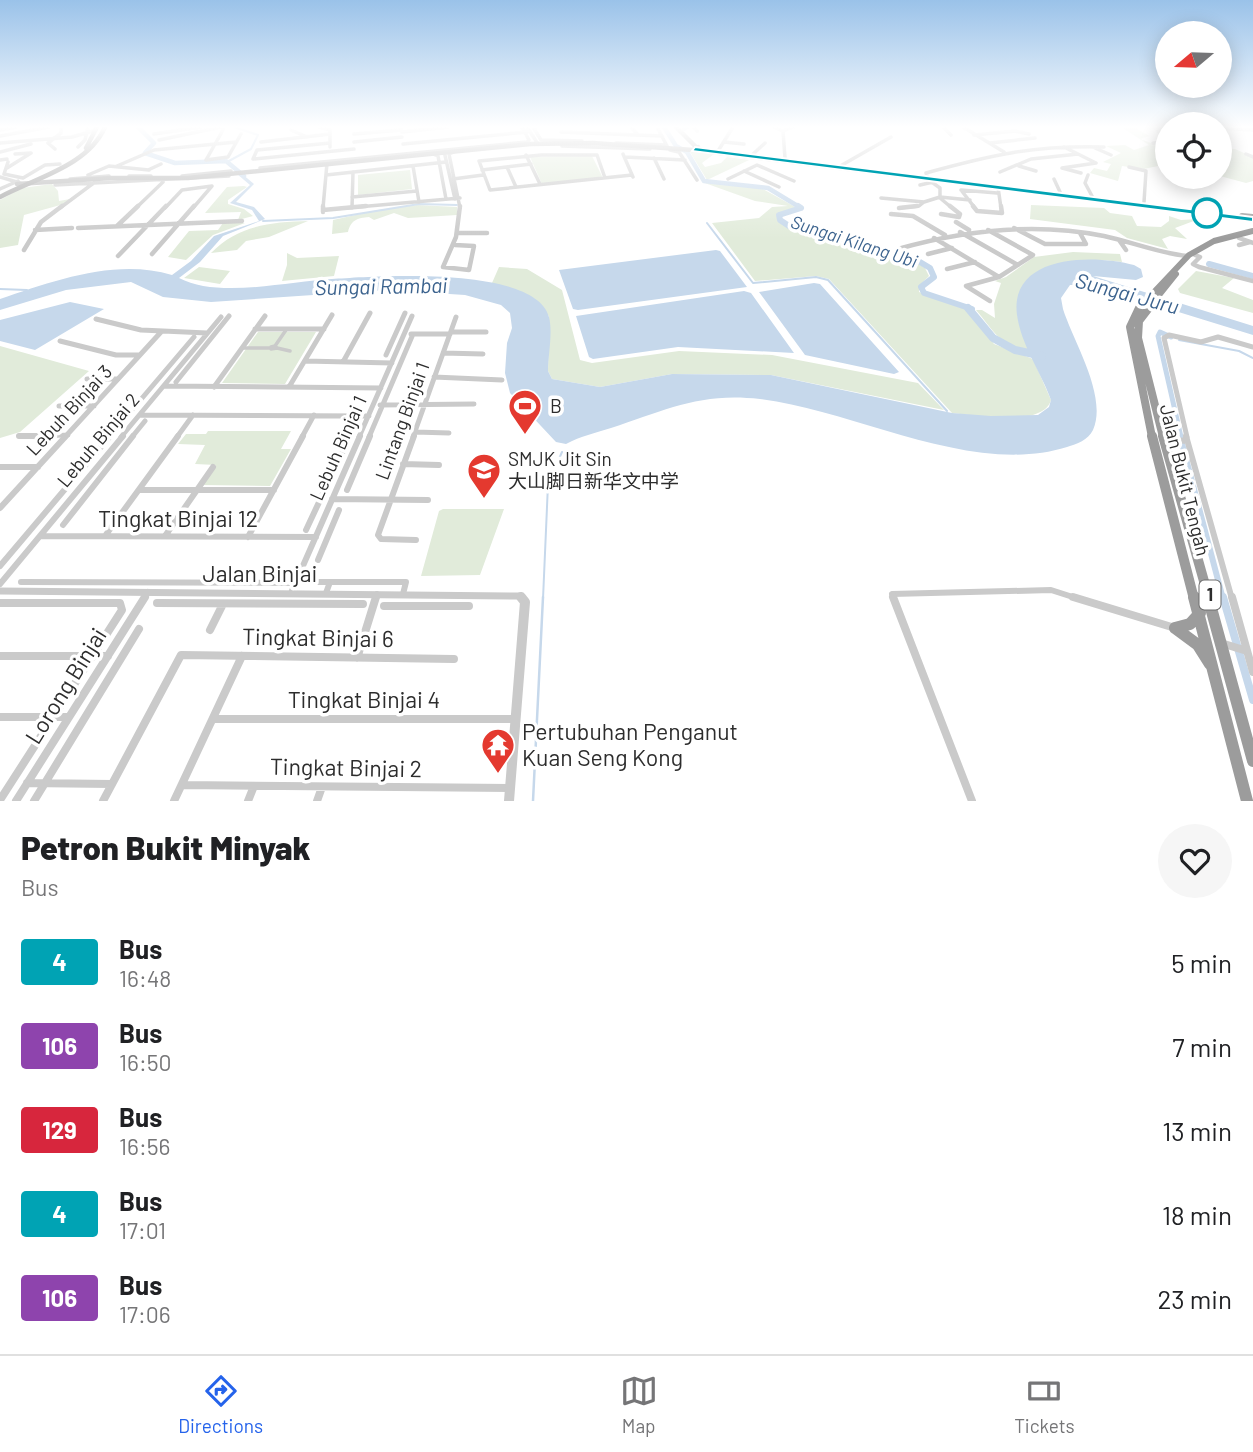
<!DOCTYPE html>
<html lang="en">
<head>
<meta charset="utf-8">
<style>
	:root { --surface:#fff; --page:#f6f6f6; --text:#202124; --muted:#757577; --line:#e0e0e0; --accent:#2563eb }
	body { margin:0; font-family:Barlow,"Noto Sans SC",sans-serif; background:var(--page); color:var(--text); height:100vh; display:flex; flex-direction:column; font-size:26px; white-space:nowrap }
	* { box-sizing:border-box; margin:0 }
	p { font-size:23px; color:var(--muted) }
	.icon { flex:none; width:38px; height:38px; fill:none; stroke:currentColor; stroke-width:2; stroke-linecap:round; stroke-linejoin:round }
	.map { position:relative; height:801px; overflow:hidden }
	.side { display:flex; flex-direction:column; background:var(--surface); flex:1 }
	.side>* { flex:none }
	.badge { padding:0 14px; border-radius:5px; font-size:24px; line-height:46px }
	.needle { width:46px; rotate:251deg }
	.controls { position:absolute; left:1155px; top:21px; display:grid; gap:14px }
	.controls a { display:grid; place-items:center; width:77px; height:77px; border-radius:50%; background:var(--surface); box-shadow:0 4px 18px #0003; font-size:35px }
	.map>.badge { position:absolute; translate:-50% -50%; box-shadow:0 0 0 4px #fff }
	.round { display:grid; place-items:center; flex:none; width:74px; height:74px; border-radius:37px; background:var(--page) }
	.overview { display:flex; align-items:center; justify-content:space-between; height:119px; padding:0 21px }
	h1 { font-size:33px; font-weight:800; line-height:52px }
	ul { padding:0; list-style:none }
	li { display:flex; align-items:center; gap:21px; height:84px; padding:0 21px }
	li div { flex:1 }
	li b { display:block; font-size:26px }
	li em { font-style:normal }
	li .badge { min-width:77px; font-weight:700; text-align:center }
	.dock { display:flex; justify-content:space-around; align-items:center; height:98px; border-top:2px solid var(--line); background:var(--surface); font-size:19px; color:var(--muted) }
	.dock a { display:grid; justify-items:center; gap:4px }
	.dock .active { color:var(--accent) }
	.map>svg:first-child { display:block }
	.green { fill:#e1ebda }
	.water { fill:#c6d8eb }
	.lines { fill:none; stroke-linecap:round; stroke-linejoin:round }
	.stream-far1 { stroke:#c6d8eb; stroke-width:2 }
	.stream { stroke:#c6d8eb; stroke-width:2.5 }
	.canal-far2 { stroke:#c6d8eb; stroke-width:5 }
	.canal-far1 { stroke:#c6d8eb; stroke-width:6 }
	.canal { stroke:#c6d8eb; stroke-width:8 }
	.river-far2 { stroke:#c6d8eb; stroke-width:4.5 }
	.river-far1 { stroke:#c6d8eb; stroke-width:6 }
	.river { stroke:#c6d8eb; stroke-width:8 }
	.pedestrian { stroke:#cacaca; stroke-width:3.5 }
	.minor-far4 { stroke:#cacaca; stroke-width:3.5 }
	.minor-far3 { stroke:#cacaca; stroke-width:4.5 }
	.minor-far2 { stroke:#cacaca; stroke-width:5 }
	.minor-far1 { stroke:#cacaca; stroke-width:6 }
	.minor { stroke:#cacaca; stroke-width:8 }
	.tertiary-far2 { stroke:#cacaca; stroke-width:3.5 }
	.tertiary-far1 { stroke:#cacaca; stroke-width:7 }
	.tertiary { stroke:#cacaca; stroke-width:10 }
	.secondary-far1 { stroke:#b7b7b7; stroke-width:4.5 }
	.secondary { stroke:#b7b7b7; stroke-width:5 }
	.primary { stroke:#a5a5a5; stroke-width:4.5 }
	.trunk-far3 { stroke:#9c9c9c; stroke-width:6 }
	.trunk-far2 { stroke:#9c9c9c; stroke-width:8 }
	.trunk-far1 { stroke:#9c9c9c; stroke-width:10 }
	.trunk { stroke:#9c9c9c; stroke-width:12 }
	.line { fill:#00a3b4; stroke:#fff; stroke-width:2 }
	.stop-dot { fill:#fff; stroke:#00a3b4; stroke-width:3.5 }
	.labels { text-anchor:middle; stroke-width:7; stroke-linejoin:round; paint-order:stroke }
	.far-water-label { font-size:18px; font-style:italic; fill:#3c638e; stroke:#fff }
	.shield { fill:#fff; stroke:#6c6c6c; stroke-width:2 }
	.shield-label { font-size:18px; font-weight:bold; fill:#2d2d2d }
	.poi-label { font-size:19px; fill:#2d2d2d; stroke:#fff; text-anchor:start }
	.street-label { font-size:19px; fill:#2d2d2d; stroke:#fff }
	.water-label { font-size:21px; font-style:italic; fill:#3c638e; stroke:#fff }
	.near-street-label { font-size:23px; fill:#2d2d2d; stroke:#fff }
	.near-poi-label { font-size:23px; fill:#2d2d2d; stroke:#fff; text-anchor:start }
</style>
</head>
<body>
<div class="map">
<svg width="1253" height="801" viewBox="0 0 1253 801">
	<rect width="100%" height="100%" fill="#fff"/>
	<!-- green -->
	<path class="green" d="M1121 127H1134L1149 136 1140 139 1167 149V164L1144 169 1122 166 1118 181 1090 173 1094 168 1107 171 1111 164 1103 162 1121 153 1106 146 1125 145 1134 150 1149 145Z
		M1220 149H1235L1253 157V181L1246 183 1220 176Z
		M690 152 714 154 702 163 705 167 721 163 727 157 749 160 707 180Z
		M592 156 603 178 542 184 530 157Z
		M410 170 412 189 358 195V175Z
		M702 182 761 188 799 209 776 215 783 223 841 242 914 261 925 268 929 276 919 286V292L962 306 973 313 994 344 1033 359 1051 400C1043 428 975 415 952 413L829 279 816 276 755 281 712 223 759 218 772 207 788 206 755 201Z
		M52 184 58 191 59 201 70 199 64 204 24 215 18 245 0 248V200L22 188Z
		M244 186 247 187 228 200V204L244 209 253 216 238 220 241 212 205 213 227 187Z
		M417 205 457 207V215L408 218 394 213 374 220 369 217C357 218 351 220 348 232L332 234 333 220 378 210Z
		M1031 205 1104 208 1110 213 1132 216 1137 226 1161 227 1169 221V216L1181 220 1199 219 1175 228 1187 239 1170 236 1162 239 1168 249 1127 238 1115 230 1030 219Z
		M308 221 269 237 246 241 237 250 211 253C238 225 272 222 308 221Z
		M223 223H245L213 235 186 260 168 257 189 231 218 230Z
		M1073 252 1120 254 1122 262C1058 253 988 272 1030 350 998 345 995 332 976 310H982L995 318 994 304 1001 283 995 281 1006 277 1034 257Z
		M287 253 297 258 339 256 334 276 282 281 287 265Z
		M199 267 230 271 220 284 184 278Z
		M499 267 527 269 562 290 580 360 592 363 679 351 772 355 918 383 944 410 771 375 672 374 600 387 552 379 548 371 549 316 492 283Z
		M1196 271 1234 278 1222 288 1253 300V313L1180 293 1178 289Z
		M258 332H316L285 384 222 383Z
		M0 346 89 371 20 432 0 438Z
		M208 431H291L281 449H291L270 486 203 485 216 465 195 464 205 445 178 444 186 434H206Z
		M443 509H504L480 575 421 576 439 511Z"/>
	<!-- water -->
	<path class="water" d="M241 173 254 184 236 202 254 207 265 219 223 236 200 262 179 278C219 299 288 281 332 279 375 276 535 265 549 317 553 333 548 355 548 371L552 379 600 387 672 374 771 375 952 413 991 416 1038 415 1049 407 1051 400C1041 372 1021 345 1017 315 1009 254 1094 254 1134 265L1141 269 1143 277 1136 280 1093 276 1253 326V335L1091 285H1070L1061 298 1063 309C1073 341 1108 396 1093 430 1088 440 1077 444 1067 447 972 477 854 410 760 399 700 392 666 410 611 428 595 433 581 436 566 444L556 442 510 393 505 373 507 343 512 328 510 313 501 305 465 295 387 290 211 302 163 297 131 282 66 290 0 310V299C53 281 116 258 172 275L191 261 214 236 259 221 252 210 230 203 250 185 237 174Z
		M716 250 720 251 747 287 578 310 573 309 559 270Z
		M814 283 820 284 899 372 894 374 805 355 759 292Z
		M744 291 751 293 794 353 678 347 593 359 589 357 576 316Z
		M70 302 104 309 35 350 0 341V320Z"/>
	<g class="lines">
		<!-- stream-far1 -->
		<path class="stream-far1" d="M227 162 251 149 258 135 234 127
			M263 221 333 218 419 204 457 205
			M707 223 753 283 816 277 828 280 947 411
			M0 289 27 290
			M1179 340 1239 351 1253 358
			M543 599 548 484 562 452"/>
		<!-- stream -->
		<path class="stream" d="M533 801 543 597"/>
		<!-- canal-far2 -->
		<path class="canal-far2" d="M1171 337 1160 332 1158 336 1181 437"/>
		<!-- canal-far1 -->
		<path class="canal-far1" d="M1180 436 1223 599"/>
		<!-- canal -->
		<path class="canal" d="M1223 597 1253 700"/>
		<!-- river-far2 -->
		<path class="river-far2" d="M138 127 154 143 145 153 175 163 226 161 244 176
			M664 127 676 146 687 152 704 181 768 188 801 208
			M684 129 687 127"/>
		<!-- river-far1 -->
		<path class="river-far1" d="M798 206 801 208 779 215 780 220 789 226 915 259 930 268 934 277 921 287 924 293 972 309
			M1209 264 1253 276"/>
		<!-- river -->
		<path class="river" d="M968 308 993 338 1015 350 1042 356"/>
		<!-- pedestrian -->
		<path class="pedestrian" d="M275 346 286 330
			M275 346 277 348 271 349V347Z
			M244 348H271
			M277 348 290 351"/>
		<!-- minor-far4 -->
		<path class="minor-far4" d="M320 127 330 130V147
			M533 127 541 140 582 141
			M631 127 638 135
			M657 127 667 146
			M694 127 697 131
			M774 127 783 131
			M943 127 951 135
			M963 127 1004 152
			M1158 127 1164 129 1158 131 1167 138
			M1220 128 1253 130
			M0 130 16 127
			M291 130 307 137
			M402 132 448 127
			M561 132 662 136
			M154 134 201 127
			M354 134 401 130
			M974 135 1015 131 1029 134
			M0 136 49 127
			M159 140 221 127
			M261 142 330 134
			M354 142 402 137
			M724 142 744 144
			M0 143 72 137 96 130
			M330 143 257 150 253 159 354 149
			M616 143 666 145
			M990 143 1035 138
			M1153 143 1167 142
			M403 144 527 132
			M562 146 650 149
			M78 147 85 140 88 127
			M1064 147 1096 163
			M1095 148 1111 155
			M55 149 48 143 61 133V127
			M670 150 679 152 697 180
			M444 151 455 199
			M718 151 733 127
			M0 152 31 144
			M454 152 449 154 460 208
			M433 154 438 156 446 199
			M623 154 633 177
			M1246 154 1253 157
			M526 155 540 184
			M597 155H541L479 161 490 190 632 175
			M597 155 605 178
			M752 155 765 143
			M625 157 685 160
			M654 158 664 179
			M785 158 783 131 793 127
			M0 160 7 159
			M206 160 228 157 241 134
			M206 160 223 130
			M8 162 4 174 23 178 45 165 60 164
			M842 165 891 137
			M117 166 154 150 236 142
			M413 166 419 202
			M1019 166 1036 171
			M507 167 516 187
			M1129 167 1146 171 1144 202
			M7 168 31 153 15 154
			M260 168 527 142 529 140 522 127
			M148 170 161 164
			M482 170 531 164
			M744 171 779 187
			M1000 172 1031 159 1078 154
			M1081 173 1062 168 1096 163
			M88 175 109 166 149 170
			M326 175 446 162
			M1088 175 1085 183 1092 196
			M129 176H151
			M182 176 231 171
			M927 176 926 173C991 155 1035 145 1104 147
			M0 177 20 183
			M70 179 109 176
			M453 179 483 175
			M728 179 757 165 794 181
			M1054 179 1060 192
			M55 185 229 176
			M920 185 933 182
			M998 187 1001 208
			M0 189 18 181
			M961 190 975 208
			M961 190 997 193
			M352 197 417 191
			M940 197 970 200
			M881 198 924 202 940 197V188L933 183
			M940 198 952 208
			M60 208 95 182
			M136 208 163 182
			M165 208 182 190 212 186
			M193 208 212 186
			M323 208 327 163
			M346 208 460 198
			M352 208 353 172
			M899 208 919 206 924 202"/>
		<!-- minor-far3 -->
		<path class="minor-far3" d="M973 206 977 211 1002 213 1001 206
			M899 208 917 206
			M323 210 366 206
			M323 212V206
			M891 214 913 216 945 235
			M941 214 959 217 960 214 950 206
			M956 222 969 230
			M117 226 138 206
			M78 228 242 221
			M1014 228 1045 244H1086L1080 233
			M35 230 72 228
			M988 230 1033 255 999 277 966 286 990 301
			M960 232 1018 265
			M458 233H487
			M934 238 999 277
			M1239 238 1253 243
			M1119 240 1126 250
			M455 245 474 246 469 270 443 267 456 237 460 206
			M1239 245 1250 242
			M898 249C965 230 1034 222 1104 236 1132 242 1158 253 1187 256
			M24 250 41 222 62 206
			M152 254 194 206
			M928 254 952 248
			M1195 255 1200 257 1193 264 1199 267 1253 281
			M118 256 166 206
			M947 269 975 262"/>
		<!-- minor-far2 -->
		<path class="minor-far2" d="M96 319 141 330 207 333
			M255 329H324
			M451 332H486
			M411 334H450
			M60 341 116 355H140
			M443 353 483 354
			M386 355 405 313
			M305 361 392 363
			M343 362 370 313
			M434 377 502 380
			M87 379H118
			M176 382 229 316
			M164 386 381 388
			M214 387 265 316
			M289 387 332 315
			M380 405 474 404
			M59 406H94
			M140 415 369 416
			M415 432 449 433
			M19 436 68 435
			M65 437 161 332
			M109 437 194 337
			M121 437 221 317
			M132 437 145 421
			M177 437 193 415
			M302 437 314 415
			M349 437 356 422
			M359 437 412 316
			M369 437 413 334
			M413 437 456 317
			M1187 437 1164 338 1169 335 1201 342 1218 337 1253 347"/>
		<!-- minor-far1 -->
		<path class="minor-far1" d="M19 436H37
			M414 436 378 535 381 539 416 540
			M1186 436 1232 599
			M1163 439 1187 441
			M403 464 439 465
			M0 467H38
			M139 490H274
			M347 490 370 436
			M332 499 428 500
			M0 508 66 436
			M63 525 133 436
			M306 530 350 436
			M40 536 316 537
			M105 536 178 436
			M165 536 213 467
			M248 537 303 436
			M318 560 339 510
			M0 566 110 436
			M21 582 296 583
			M307 582H330L326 593
			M330 582H406L403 594
			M0 584 123 436
			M291 593 360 436
			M144 599 148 592
			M376 599 377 594
			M894 599 892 594 1051 590 1079 599"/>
		<!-- minor -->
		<path class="minor" d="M893 597 972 801
			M1073 597 1175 628
			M1232 597 1253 672
			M0 603H120L122 610 0 800
			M157 603 363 604
			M384 606H469
			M210 630 223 604
			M1221 643 1247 651
			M0 656H108
			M357 658 376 597
			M0 717H69
			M213 719H516
			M27 783 112 784
			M182 785 510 788
			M16 801 145 597
			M34 801 139 629
			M103 801 181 655 454 659
			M174 801 242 656
			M248 801 254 786
			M317 801 322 787"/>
		<!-- tertiary-far2 -->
		<path class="tertiary-far2" d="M527 127 538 144"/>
		<!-- tertiary-far1 -->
		<path class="tertiary-far1" d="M0 591 520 596 522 599"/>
		<!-- tertiary -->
		<path class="tertiary" d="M509 801 525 602 521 597"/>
		<!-- secondary-far1 -->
		<path class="secondary-far1" d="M676 127 695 146
			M695 150 1160 208
			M17 184 111 178H188L530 144 593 143 693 150 698 147"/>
		<!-- secondary -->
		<path class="secondary" d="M1146 206 1249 219"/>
		<!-- primary -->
		<path class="primary" d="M86 148 97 127
			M0 197C35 178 88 166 105 127"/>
		<!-- trunk-far3 -->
		<path class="trunk-far3" d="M1242 216 1253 217
			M1138 309 1189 255 1214 241 1253 231
			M1148 309 1176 274"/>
		<!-- trunk-far2 -->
		<path class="trunk-far2" d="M1139 308 1130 327 1152 437
			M1149 308 1139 321 1138 338 1163 437"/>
		<!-- trunk-far1 -->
		<path class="trunk-far1" d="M1152 436 1194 599
			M1163 436 1209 599"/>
		<!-- trunk -->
		<path class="trunk" d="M1194 597 1247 801
			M1208 597 1253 761
			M1175 628 1198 645 1210 664
			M1175 628 1190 624 1200 613"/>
	</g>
	<!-- sky -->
	<linearGradient id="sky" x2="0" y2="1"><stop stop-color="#9ac2e9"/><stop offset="0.53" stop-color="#fff"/><stop offset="1" stop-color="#fff" stop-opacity="0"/></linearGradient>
	<rect width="1253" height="239" fill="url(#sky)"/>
	<!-- line -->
	<path class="line" d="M695 147 1253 217V222L692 151Z"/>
	<!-- icons -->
	<defs>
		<symbol id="stadium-pin" viewBox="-11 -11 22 30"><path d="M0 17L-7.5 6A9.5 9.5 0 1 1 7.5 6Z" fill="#e4392f" stroke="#fff"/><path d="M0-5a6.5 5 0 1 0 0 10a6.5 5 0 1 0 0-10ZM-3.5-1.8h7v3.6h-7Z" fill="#fff"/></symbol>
		<symbol id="school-pin" viewBox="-11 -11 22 30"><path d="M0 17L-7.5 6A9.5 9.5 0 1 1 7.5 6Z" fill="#e4392f" stroke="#fff"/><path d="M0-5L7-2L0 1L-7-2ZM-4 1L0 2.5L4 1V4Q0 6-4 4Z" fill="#fff"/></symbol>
		<symbol id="temple-pin" viewBox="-11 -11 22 30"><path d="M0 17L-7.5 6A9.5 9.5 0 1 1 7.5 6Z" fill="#e4392f" stroke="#fff"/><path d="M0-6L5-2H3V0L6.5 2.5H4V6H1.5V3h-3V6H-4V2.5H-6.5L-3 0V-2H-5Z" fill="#fff"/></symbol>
	</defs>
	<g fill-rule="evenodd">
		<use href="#stadium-pin" x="506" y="387" width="38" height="52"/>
		<use href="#school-pin" x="465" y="451" width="38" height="52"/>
		<use href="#temple-pin" x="479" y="726" width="38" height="52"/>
	</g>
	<!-- markers -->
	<circle class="stop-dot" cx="1207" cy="213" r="14"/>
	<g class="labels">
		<!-- far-water labels -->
		<g class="far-water-label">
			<text transform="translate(854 242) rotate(18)" y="6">Sungai Kilang Ubi</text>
		</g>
		<!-- shield labels -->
		<rect class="shield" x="1199.5" y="580.5" width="21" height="29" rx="5"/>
		<g class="shield-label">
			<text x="1210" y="601">1</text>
		</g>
		<!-- poi labels -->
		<g class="poi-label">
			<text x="550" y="413">B</text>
			<text x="508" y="466">SMJK Jit Sin<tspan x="508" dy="22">大山脚日新华文中学</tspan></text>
		</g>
		<!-- street labels -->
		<g class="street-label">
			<text transform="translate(69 410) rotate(-47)" y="7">Lebuh Binjai 3</text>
			<text transform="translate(402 421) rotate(-70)" y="7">Lintang Binjai 1</text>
			<text transform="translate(98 440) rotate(-50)" y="7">Lebuh Binjai 2</text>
			<text transform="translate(338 448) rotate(-66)" y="7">Lebuh Binjai 1</text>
			<text transform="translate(1185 480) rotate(76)" y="7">Jalan Bukit Tengah</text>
		</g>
		<!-- water labels -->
		<g class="water-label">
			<text transform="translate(381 287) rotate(-1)" y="7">Sungai Rambai</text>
			<text transform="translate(1127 294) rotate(15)" y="7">Sungai Juru</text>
		</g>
		<!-- near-street labels -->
		<g class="near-street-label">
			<text x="178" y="527">Tingkat Binjai 12</text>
			<text x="260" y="582">Jalan Binjai</text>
			<text transform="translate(318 638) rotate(1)" y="8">Tingkat Binjai 6</text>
			<text transform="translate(66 686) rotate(-58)" y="8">Lorong Binjai</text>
			<text x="364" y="708">Tingkat Binjai 4</text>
			<text transform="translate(346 768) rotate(1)" y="8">Tingkat Binjai 2</text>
		</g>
		<!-- near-poi labels -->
		<g class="near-poi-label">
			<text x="522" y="740">Pertubuhan Penganut<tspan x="522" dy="26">Kuan Seng Kong</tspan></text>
		</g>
	</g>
</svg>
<div class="controls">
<a><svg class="needle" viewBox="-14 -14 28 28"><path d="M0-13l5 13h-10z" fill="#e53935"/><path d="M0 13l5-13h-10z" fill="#757577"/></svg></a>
<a><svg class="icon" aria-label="locate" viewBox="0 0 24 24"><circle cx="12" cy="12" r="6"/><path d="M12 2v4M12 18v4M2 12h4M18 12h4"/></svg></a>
</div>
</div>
<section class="side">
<div class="overview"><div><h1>Petron Bukit Minyak</h1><p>Bus</p></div><a class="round"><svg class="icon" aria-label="heart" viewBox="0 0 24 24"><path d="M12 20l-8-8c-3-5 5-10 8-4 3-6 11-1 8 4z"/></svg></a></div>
<ul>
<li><span class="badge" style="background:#00a3b4;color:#fff">4</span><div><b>Bus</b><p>16:48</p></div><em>5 min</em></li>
<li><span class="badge" style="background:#8e44ad;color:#fff">106</span><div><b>Bus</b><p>16:50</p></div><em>7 min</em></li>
<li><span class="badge" style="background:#d7263d;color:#fff">129</span><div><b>Bus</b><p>16:56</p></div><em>13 min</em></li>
<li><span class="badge" style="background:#00a3b4;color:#fff">4</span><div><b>Bus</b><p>17:01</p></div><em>18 min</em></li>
<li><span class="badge" style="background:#8e44ad;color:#fff">106</span><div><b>Bus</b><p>17:06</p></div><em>23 min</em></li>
</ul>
</section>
<nav class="dock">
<a class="active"><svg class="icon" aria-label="directions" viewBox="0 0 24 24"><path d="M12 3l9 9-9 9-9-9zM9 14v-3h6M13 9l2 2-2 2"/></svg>Directions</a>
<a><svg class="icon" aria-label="map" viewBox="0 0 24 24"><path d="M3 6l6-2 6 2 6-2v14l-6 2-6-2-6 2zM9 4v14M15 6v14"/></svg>Map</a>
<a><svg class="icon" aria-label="tickets" viewBox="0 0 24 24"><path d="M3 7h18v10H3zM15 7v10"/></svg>Tickets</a>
</nav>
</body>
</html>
